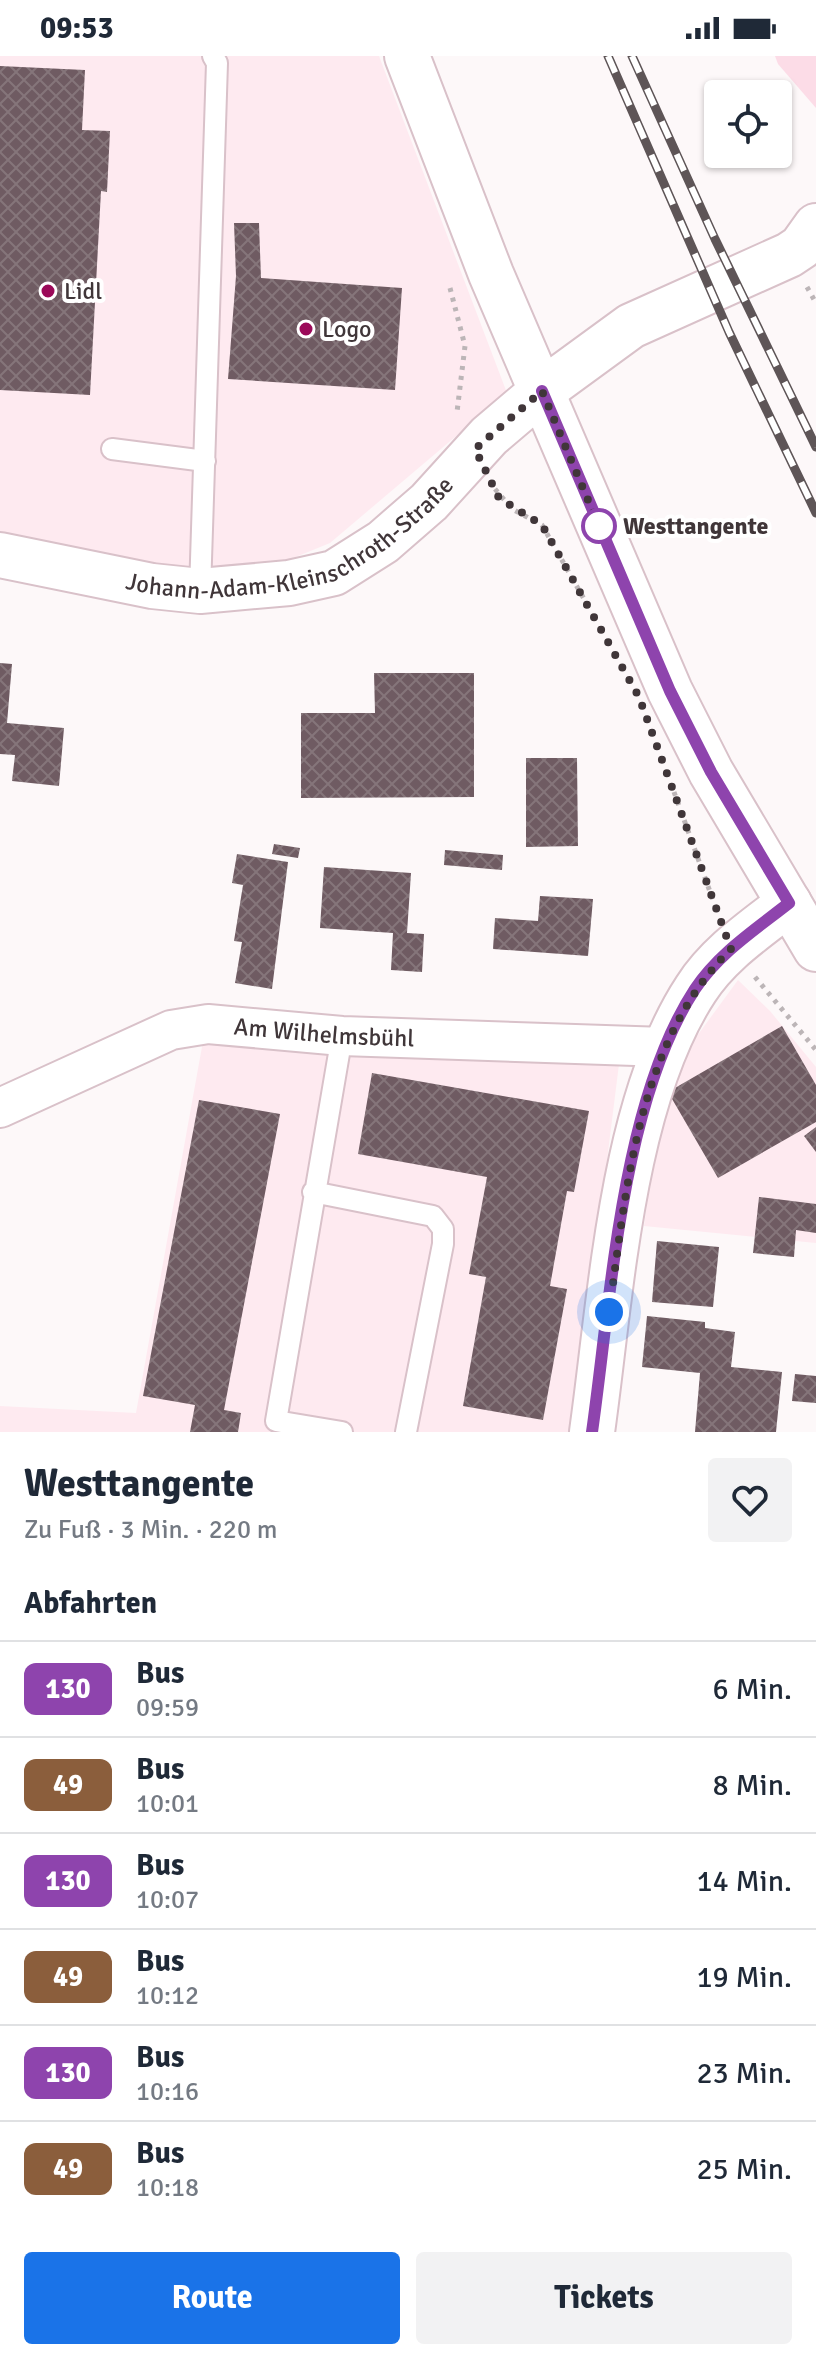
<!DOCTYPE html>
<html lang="de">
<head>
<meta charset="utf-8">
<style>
	:root { --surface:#fff; --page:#f2f2f3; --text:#1f2937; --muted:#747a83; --line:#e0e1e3; --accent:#1a73e8 }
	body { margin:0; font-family:Signika,sans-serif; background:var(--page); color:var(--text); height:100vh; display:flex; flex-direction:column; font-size:30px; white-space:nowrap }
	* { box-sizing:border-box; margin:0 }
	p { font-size:26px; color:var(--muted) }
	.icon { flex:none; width:44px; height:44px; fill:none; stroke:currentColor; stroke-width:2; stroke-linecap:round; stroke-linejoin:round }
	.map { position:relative; height:1376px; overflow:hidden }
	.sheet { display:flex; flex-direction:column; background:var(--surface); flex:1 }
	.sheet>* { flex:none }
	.badge { padding:0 16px; border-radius:12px; font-size:28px; line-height:52px }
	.buttons { position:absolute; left:704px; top:24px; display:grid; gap:16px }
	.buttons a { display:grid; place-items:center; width:88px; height:88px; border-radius:8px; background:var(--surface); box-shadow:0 2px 6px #0004; font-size:40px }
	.you { position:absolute; width:40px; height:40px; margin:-20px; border:6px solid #fff; border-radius:50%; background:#1a73e8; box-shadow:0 0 0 12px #1a73e833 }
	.map>.badge { position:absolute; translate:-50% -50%; box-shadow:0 0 0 4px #fff }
	h2 { padding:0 24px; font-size:30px; line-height:72px }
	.round { display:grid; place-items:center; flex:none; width:84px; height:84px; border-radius:8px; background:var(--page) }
	.headline { display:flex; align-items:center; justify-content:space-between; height:136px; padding:0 24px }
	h1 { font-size:38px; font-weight:800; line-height:60px }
	.action { display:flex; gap:16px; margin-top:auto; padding:16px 24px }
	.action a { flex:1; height:92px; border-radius:8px; background:var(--accent); color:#fff; font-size:32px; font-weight:800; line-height:92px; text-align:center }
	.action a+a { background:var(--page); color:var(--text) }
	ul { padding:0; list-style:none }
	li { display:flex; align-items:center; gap:24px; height:96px; padding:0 24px; border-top:2px solid var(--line) }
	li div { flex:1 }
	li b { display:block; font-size:30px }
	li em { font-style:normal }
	li .badge { min-width:88px; font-weight:700; text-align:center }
	.status { display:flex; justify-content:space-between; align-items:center; height:56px; padding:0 40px; background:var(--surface); direction:ltr }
	.status svg { height:22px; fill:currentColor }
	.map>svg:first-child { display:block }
	.built { fill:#feeaf0 }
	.garden { fill:#fcdce7 }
	.building { fill:url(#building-cross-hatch) }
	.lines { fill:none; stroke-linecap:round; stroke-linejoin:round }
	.lane-casing { stroke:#d9c1c9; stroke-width:24 }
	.street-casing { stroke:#d9c1c9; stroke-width:42 }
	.secondary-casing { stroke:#d9c1c9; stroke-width:48 }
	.path { stroke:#bcb5b7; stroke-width:5; stroke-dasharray:4 6; stroke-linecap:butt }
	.lane { stroke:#fff; stroke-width:20 }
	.street { stroke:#fff; stroke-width:38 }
	.secondary { stroke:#fff; stroke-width:44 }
	.rail-casing { stroke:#5e5557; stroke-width:9 }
	.rail { stroke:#fff; stroke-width:6; stroke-dasharray:18; stroke-linecap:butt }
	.line-casing { stroke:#fff; stroke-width:18 }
	.line { stroke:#8e44ad; stroke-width:12 }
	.walk { stroke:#403639; stroke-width:8; stroke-dasharray:0 14.4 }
	.poi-dot { fill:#9b0959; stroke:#fff; stroke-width:3 }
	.stop-dot { fill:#fff; stroke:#8e44ad; stroke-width:4 }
	.labels { text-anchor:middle; stroke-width:8; stroke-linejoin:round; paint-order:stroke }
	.poi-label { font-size:24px; fill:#403639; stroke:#fff; text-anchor:start }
	.street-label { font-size:24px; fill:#403639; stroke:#fff }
	.stop-label { font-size:24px; font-weight:bold; fill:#403639; stroke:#fff; text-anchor:start }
</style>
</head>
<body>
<div class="status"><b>09:53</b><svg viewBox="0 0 49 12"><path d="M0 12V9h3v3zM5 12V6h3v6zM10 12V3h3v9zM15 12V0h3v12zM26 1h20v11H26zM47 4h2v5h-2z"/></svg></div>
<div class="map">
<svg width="816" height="1376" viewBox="0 0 816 1376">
	<defs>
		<pattern id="building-cross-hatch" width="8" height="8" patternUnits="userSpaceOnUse" patternTransform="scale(2)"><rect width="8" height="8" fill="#6f5b62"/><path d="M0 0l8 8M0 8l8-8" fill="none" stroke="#85757a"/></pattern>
	</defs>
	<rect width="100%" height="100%" fill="#fdf8f9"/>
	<!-- built -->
	<path class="built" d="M0 0H379L507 337 330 487 239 524 0 489Z
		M738 924 770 955 816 1011V1187L644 1170 664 1025Z
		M207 963 622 984 573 1376H0V1350L136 1357Z"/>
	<!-- garden -->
	<path class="garden" d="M775 0H816V52L778 8Z"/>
	<!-- building -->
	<path class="building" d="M0 10 85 14 82 74 110 75 107 136 101 135 90 339 0 334Z
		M234 167H259L261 222 402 232 395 334 228 323 236 220Z
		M0 607 12 608 7 667 64 672 59 730 12 725 15 699 0 698Z
		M374 617H474V741L301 742V657H375Z
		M526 702H577L578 790 526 791Z
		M274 788 300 792 298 802 272 798Z
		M445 794 503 799 502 814 444 809Z
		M237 798 288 806 272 933 235 927 242 886 234 885 243 829 232 827Z
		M324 811 411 817 407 877 424 878 422 916 391 914 393 877 320 872Z
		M540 840 593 843 588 900 493 893 495 862 538 865Z
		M782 970 816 1029V1066L718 1122 668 1036Z
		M372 1017 589 1055 574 1136 567 1135 550 1230 567 1233 543 1364 463 1350 486 1221 469 1218 487 1121 358 1098Z
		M199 1044 280 1058 224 1354 241 1357 238 1376H190L195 1349 143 1340Z
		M816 1071V1096L804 1080Z
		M759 1141 816 1148V1177L796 1174 794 1201 753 1197Z
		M657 1185 719 1191 713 1251 652 1246Z
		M647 1260 705 1266V1272L735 1276 731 1311 782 1316 776 1376H695L700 1317 642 1311Z
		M795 1318 816 1320V1347L792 1345Z"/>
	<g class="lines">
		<defs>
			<path id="lane" d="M112 393 205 405
				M200 535 217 7 213 0
				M342 980 276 1365 342 1376
				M313 1136 433 1160 443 1173V1188L406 1376"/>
			<g id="street">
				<path id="s1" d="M0 1052 171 974 208 968 342 980 665 991"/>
			</g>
			<g id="secondary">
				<path d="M407 0 491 218 670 635 711 716 816 893"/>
				<path id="s2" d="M0 499 152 530 200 535 289 527 334 517 383 486 429 446 489 380 542 335 631 270 789 199 801 191 816 170"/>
				<path d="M592 1376C611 1242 621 1047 696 933 719 897 756 873 789 847"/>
			</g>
		</defs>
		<!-- lane casing -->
		<use href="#lane" class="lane-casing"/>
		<!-- street casing -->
		<use href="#street" class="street-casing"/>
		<!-- secondary casing -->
		<use href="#secondary" class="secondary-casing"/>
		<!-- path -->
		<path class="path" d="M807 231 816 247
			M450 232 465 290 457 356
			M495 433 512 453 542 469 584 543
			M674 736 717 855
			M755 921 816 994"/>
		<!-- lane -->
		<use href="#lane" class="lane"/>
		<!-- street -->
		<use href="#street" class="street"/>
		<!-- secondary -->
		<use href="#secondary" class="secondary"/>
		<defs>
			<path id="rail" d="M608 0 729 276 816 457
				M632 0 715 183 816 391"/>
		</defs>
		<!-- rail casing -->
		<use href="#rail" class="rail-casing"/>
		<!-- rail -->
		<use href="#rail" class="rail"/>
	</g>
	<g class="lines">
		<defs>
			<path id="line" d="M542 335 670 635 711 716 789 847C756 873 719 897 695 933 621 1046 611 1243 592 1376"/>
		</defs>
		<!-- line casing -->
		<use href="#line" class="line-casing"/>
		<!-- line -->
		<use href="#line" class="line"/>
		<!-- walk -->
		<path class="walk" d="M599 470 542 335 475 393 499 442 542 469 639 641 731 893C637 986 627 1132 609 1256"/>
	</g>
	<!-- markers -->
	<g class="poi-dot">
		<circle cx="48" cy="235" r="8"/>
		<circle cx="306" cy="273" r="8"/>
	</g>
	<circle class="stop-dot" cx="599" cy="470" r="16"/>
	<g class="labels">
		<!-- poi labels -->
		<g class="poi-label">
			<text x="64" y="243">Lidl</text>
			<text x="322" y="281">Logo</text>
		</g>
		<!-- street labels -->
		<g class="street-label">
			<text dy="8" stroke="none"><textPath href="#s2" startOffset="308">Johann-Adam-Kleinschroth-Straße</textPath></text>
			<text dy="8" stroke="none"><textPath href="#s1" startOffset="342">Am Wilhelmsbühl</textPath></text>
		</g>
		<!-- stop labels -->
		<g class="stop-label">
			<text x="623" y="478">Westtangente</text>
		</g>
	</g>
</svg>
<div class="buttons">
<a><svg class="icon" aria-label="locate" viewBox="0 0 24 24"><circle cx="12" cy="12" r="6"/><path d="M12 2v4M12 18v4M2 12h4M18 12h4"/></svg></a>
</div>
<div class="you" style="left:609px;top:1256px"></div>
</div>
<section class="sheet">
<div class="headline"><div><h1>Westtangente</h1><p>Zu Fuß · 3 Min. · 220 m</p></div><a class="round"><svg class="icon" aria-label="heart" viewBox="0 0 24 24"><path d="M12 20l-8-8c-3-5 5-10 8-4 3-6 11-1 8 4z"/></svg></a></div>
<h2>Abfahrten</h2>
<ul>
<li><span class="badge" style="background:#8e44ad;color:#fff">130</span><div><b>Bus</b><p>09:59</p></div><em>6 Min.</em></li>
<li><span class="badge" style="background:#8b5e3c;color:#fff">49</span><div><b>Bus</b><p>10:01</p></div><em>8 Min.</em></li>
<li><span class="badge" style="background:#8e44ad;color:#fff">130</span><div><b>Bus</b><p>10:07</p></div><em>14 Min.</em></li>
<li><span class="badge" style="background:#8b5e3c;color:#fff">49</span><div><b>Bus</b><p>10:12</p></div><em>19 Min.</em></li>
<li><span class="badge" style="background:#8e44ad;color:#fff">130</span><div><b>Bus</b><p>10:16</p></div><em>23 Min.</em></li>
<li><span class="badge" style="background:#8b5e3c;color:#fff">49</span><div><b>Bus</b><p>10:18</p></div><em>25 Min.</em></li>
</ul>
<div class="action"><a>Route</a><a>Tickets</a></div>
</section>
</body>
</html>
